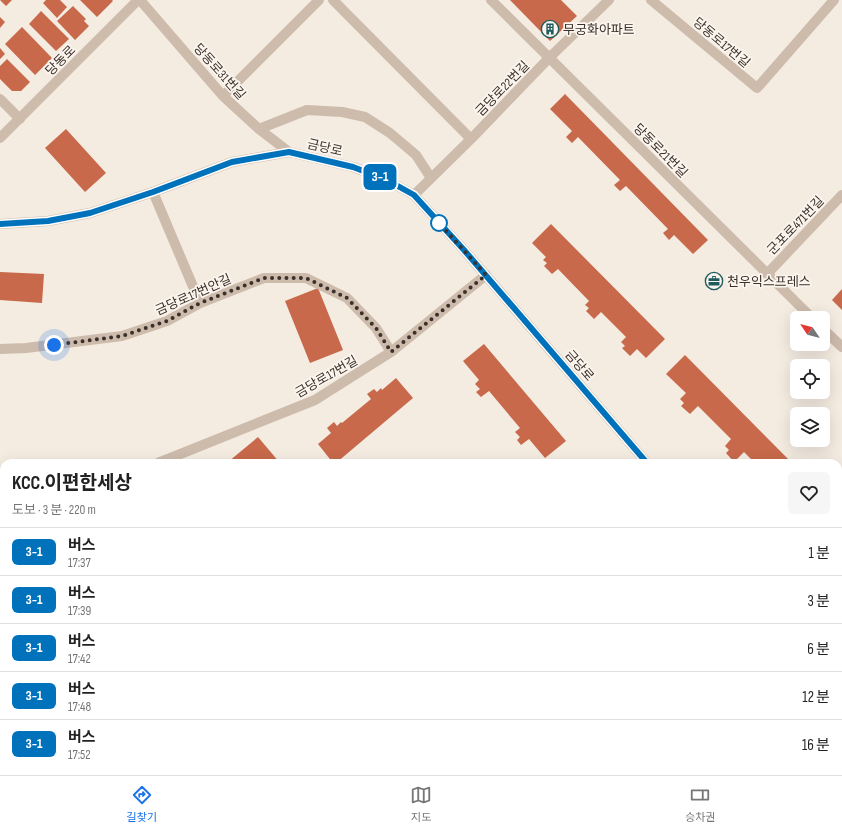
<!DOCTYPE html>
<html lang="ko">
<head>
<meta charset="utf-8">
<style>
	:root { --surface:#fff; --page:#f6f6f6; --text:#222; --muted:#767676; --line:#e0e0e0; --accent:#1a73e8 }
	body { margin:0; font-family:"Sofia Sans Condensed","Noto Sans KR",sans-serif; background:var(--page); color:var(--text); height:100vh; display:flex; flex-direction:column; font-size:15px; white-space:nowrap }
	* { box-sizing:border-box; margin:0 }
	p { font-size:13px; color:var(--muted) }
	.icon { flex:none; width:22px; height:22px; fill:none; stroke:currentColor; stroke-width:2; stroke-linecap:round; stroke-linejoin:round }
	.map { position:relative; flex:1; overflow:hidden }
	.drawer { position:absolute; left:0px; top:459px; width:842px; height:316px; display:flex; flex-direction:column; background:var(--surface); border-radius:12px 12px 0 0; box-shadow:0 4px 16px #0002 }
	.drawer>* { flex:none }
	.badge { padding:0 8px; border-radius:6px; font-size:14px; line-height:26px }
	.needle { width:26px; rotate:305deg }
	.tools { position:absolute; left:790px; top:311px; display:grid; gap:8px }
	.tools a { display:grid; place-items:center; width:40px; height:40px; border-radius:6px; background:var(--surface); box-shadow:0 4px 16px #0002; font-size:20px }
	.you { position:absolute; width:20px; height:20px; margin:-10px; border:3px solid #fff; border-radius:50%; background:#1a73e8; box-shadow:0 0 0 6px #1a73e833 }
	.map>.badge { position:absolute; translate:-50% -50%; box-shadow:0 0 0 2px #fff }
	.round { display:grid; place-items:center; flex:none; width:42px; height:42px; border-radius:6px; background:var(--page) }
	.head { display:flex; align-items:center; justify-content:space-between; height:68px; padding:0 12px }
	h1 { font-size:19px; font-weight:700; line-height:30px }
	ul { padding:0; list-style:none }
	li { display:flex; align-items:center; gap:12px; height:48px; padding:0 12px; border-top:1px solid var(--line) }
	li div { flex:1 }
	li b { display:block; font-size:15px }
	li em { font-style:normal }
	li .badge { min-width:44px; font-weight:700; text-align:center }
	.menu { display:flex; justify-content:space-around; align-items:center; height:56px; border-top:1px solid var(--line); background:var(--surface); font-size:11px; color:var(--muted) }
	.menu a { display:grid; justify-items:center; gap:2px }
	.menu .active { color:var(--accent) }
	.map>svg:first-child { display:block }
	.green { fill:#b8c4a0 }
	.building { fill:#c8694b }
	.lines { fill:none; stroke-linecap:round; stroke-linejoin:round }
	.path { stroke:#b9a596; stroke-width:2.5; stroke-dasharray:2 2; stroke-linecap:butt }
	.minor { stroke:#cdbbac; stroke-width:10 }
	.tertiary { stroke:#cdbbac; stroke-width:10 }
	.line-casing { stroke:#fff; stroke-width:9 }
	.line { stroke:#0072bc; stroke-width:6 }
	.walk { stroke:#3b302b; stroke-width:4; stroke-dasharray:0 7.2 }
	.stop-dot { fill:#fff; stroke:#0072bc; stroke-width:2 }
	.labels { text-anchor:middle; stroke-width:3.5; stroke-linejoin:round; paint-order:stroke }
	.poi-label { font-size:13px; fill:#3b302b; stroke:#fbf5ee; text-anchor:start }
	.street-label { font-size:13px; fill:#3b302b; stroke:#fbf5ee }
</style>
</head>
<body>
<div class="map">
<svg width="842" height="775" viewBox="0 0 842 775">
	<rect width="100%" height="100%" fill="#f4ebe1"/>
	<!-- green -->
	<path class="green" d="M0 492 4 497V771H195V775H0Z"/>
	<!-- building -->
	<path class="building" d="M0 0H12L6 6Z
		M46 0H60L67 7 57 18 43 3Z
		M80 0H112L113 1 97 17Z
		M510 0H561L577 16 550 41Z
		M73 6 86 19 84 21 89 26 75 40 57 21Z
		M41 11 69 39 56 51 29 24Z
		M0 17 5 22 0 28Z
		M22 27 52 58 35 75 5 44Z
		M0 48 5 54 0 59Z
		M7 59 30 82 21 91H12L0 79V66Z
		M565 94 708 240 693 254 674 235 669 240 663 233 668 229 626 186 620 191 614 185 620 180 578 137 572 143 566 137 572 131 550 109Z
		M66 129 106 173 85 192 45 148Z
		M551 224 665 339 646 358 637 349 630 356 622 348 625 346 621 342 626 337 601 312 594 319 586 311 589 308 585 305 589 301 558 269 552 274 544 266 547 263 543 260 546 257 532 243Z
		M0 272 44 274 42 303 0 300Z
		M318 288 343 350 310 363 285 301Z
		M842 289V310L832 300Z
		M484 344 566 441 545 458 529 439 521 445 517 440 520 437 515 432 520 428 489 391 481 397 476 392 480 389 475 384 479 380 463 361Z
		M685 355 792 463H755L744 452 734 462 726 453 729 450 725 446 731 439 698 406 690 414 681 406 684 403 680 399 686 393 666 374Z
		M396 378 413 398 336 463H333L318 444 331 433 327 428 334 422 337 426 341 422 342 423 371 399 367 394 374 389 377 392 381 388 382 390Z
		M258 437 280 463H229L228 462Z
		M439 771H489L493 775H443Z
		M749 771H802L796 775H743Z"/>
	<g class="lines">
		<!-- path -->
		<path class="path" d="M838 577 842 575"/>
		<!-- minor -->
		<path class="minor" d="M140 0 223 96 259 129 289 152
			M333 0 471 139
			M491 0 812 318
			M651 0 757 88 834 0
			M223 96 319 0
			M0 99 20 119
			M259 129 307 110 342 112 365 117 390 133 416 155 431 178
			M153 192 200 303
			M414 195 471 139 549 58 609 0
			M767 274 842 195
			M823 329 842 347
			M0 349 26 348 122 336 167 321 200 303 264 278H306L347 298 376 328 391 352
			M158 463 315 400 391 352 486 275
			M0 478 4 482"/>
		<!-- tertiary -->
		<path class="tertiary" d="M0 138 138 0
			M0 224 48 221 90 213 153 192 232 162 289 152 353 167 387 180 414 195 464 250 647 463
			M838 629 842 627
			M838 691 842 695
			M605 775 610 771"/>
	</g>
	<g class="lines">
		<defs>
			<path id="line" d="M0 224 48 221 90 213 153 192 232 162 289 152 353 167 387 180 414 195 464 250 647 463"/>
		</defs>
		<!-- line casing -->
		<use href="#line" class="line-casing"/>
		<!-- line -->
		<use href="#line" class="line"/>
		<!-- walk -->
		<path class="walk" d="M54 345 122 336 167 321 200 303 264 278H306L347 298 376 328 391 352 486 275 439 223"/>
	</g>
	<!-- icons -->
	<defs>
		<symbol id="building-ring" viewBox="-11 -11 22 22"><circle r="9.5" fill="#fbf5ee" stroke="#1f5a5e" stroke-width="1.5"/><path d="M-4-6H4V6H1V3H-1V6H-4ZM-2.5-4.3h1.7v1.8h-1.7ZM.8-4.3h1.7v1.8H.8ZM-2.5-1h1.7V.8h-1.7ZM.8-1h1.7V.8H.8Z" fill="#1f5a5e"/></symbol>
		<symbol id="office-ring" viewBox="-11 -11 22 22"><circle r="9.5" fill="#fbf5ee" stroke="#1f5a5e" stroke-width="1.5"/><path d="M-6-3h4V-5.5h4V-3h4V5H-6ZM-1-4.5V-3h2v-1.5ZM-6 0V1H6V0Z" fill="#1f5a5e"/></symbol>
	</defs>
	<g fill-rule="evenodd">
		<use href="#building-ring" x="540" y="19" width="20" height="20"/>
		<use href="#office-ring" x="704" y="271" width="20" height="20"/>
	</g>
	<!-- markers -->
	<circle class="stop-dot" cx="439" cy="223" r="8"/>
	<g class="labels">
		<!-- poi labels -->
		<g class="poi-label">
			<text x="563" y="34">무궁화아파트</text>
			<text x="727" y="286">천우익스프레스</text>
		</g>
		<!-- street labels -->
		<g class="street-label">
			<text transform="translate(722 42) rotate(40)" y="5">당동로17번길</text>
			<text transform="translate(60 60) rotate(-45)" y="5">당동로</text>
			<text transform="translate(220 71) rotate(48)" y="5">당동로31번길</text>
			<text transform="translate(502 88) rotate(-46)" y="5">금당로22번길</text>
			<text transform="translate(325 147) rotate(13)" y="5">금당로</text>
			<text transform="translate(661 150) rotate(45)" y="5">당동로21번길</text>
			<text transform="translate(795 225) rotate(-46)" y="5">군포로471번길</text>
			<text transform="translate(193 294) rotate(-24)" y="5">금당로17번안길</text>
			<text transform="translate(580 365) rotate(49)" y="5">금당로</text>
			<text transform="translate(326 376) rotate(-30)" y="5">금당로17번길</text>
		</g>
	</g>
</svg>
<div class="tools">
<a><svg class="needle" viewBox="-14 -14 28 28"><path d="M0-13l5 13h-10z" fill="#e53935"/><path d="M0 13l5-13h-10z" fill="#767676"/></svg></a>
<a><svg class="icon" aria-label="locate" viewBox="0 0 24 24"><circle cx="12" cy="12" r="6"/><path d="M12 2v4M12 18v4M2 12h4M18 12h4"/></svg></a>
<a><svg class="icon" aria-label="layers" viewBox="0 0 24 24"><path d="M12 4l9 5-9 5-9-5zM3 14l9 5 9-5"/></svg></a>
</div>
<div class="you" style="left:54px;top:345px"></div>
<b class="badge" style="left:380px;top:177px;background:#0072bc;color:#fff">3-1</b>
<section class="drawer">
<div class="head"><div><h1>KCC.이편한세상</h1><p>도보 · 3 분 · 220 m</p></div><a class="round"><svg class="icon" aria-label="heart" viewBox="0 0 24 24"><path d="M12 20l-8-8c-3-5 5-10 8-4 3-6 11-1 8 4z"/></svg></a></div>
<ul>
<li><span class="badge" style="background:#0072bc;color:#fff">3-1</span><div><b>버스</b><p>17:37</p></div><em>1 분</em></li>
<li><span class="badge" style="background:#0072bc;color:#fff">3-1</span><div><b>버스</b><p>17:39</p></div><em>3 분</em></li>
<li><span class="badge" style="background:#0072bc;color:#fff">3-1</span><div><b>버스</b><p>17:42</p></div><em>6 분</em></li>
<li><span class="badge" style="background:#0072bc;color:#fff">3-1</span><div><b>버스</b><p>17:48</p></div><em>12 분</em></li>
<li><span class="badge" style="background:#0072bc;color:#fff">3-1</span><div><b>버스</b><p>17:52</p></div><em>16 분</em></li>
</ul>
</section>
</div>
<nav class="menu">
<a class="active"><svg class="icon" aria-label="directions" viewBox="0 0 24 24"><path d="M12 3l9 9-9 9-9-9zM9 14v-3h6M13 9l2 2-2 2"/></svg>길찾기</a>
<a><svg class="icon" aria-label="map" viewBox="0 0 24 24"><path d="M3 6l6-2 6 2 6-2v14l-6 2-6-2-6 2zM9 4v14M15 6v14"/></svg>지도</a>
<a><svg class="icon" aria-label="tickets" viewBox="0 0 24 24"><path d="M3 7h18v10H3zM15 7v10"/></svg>승차권</a>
</nav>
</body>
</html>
